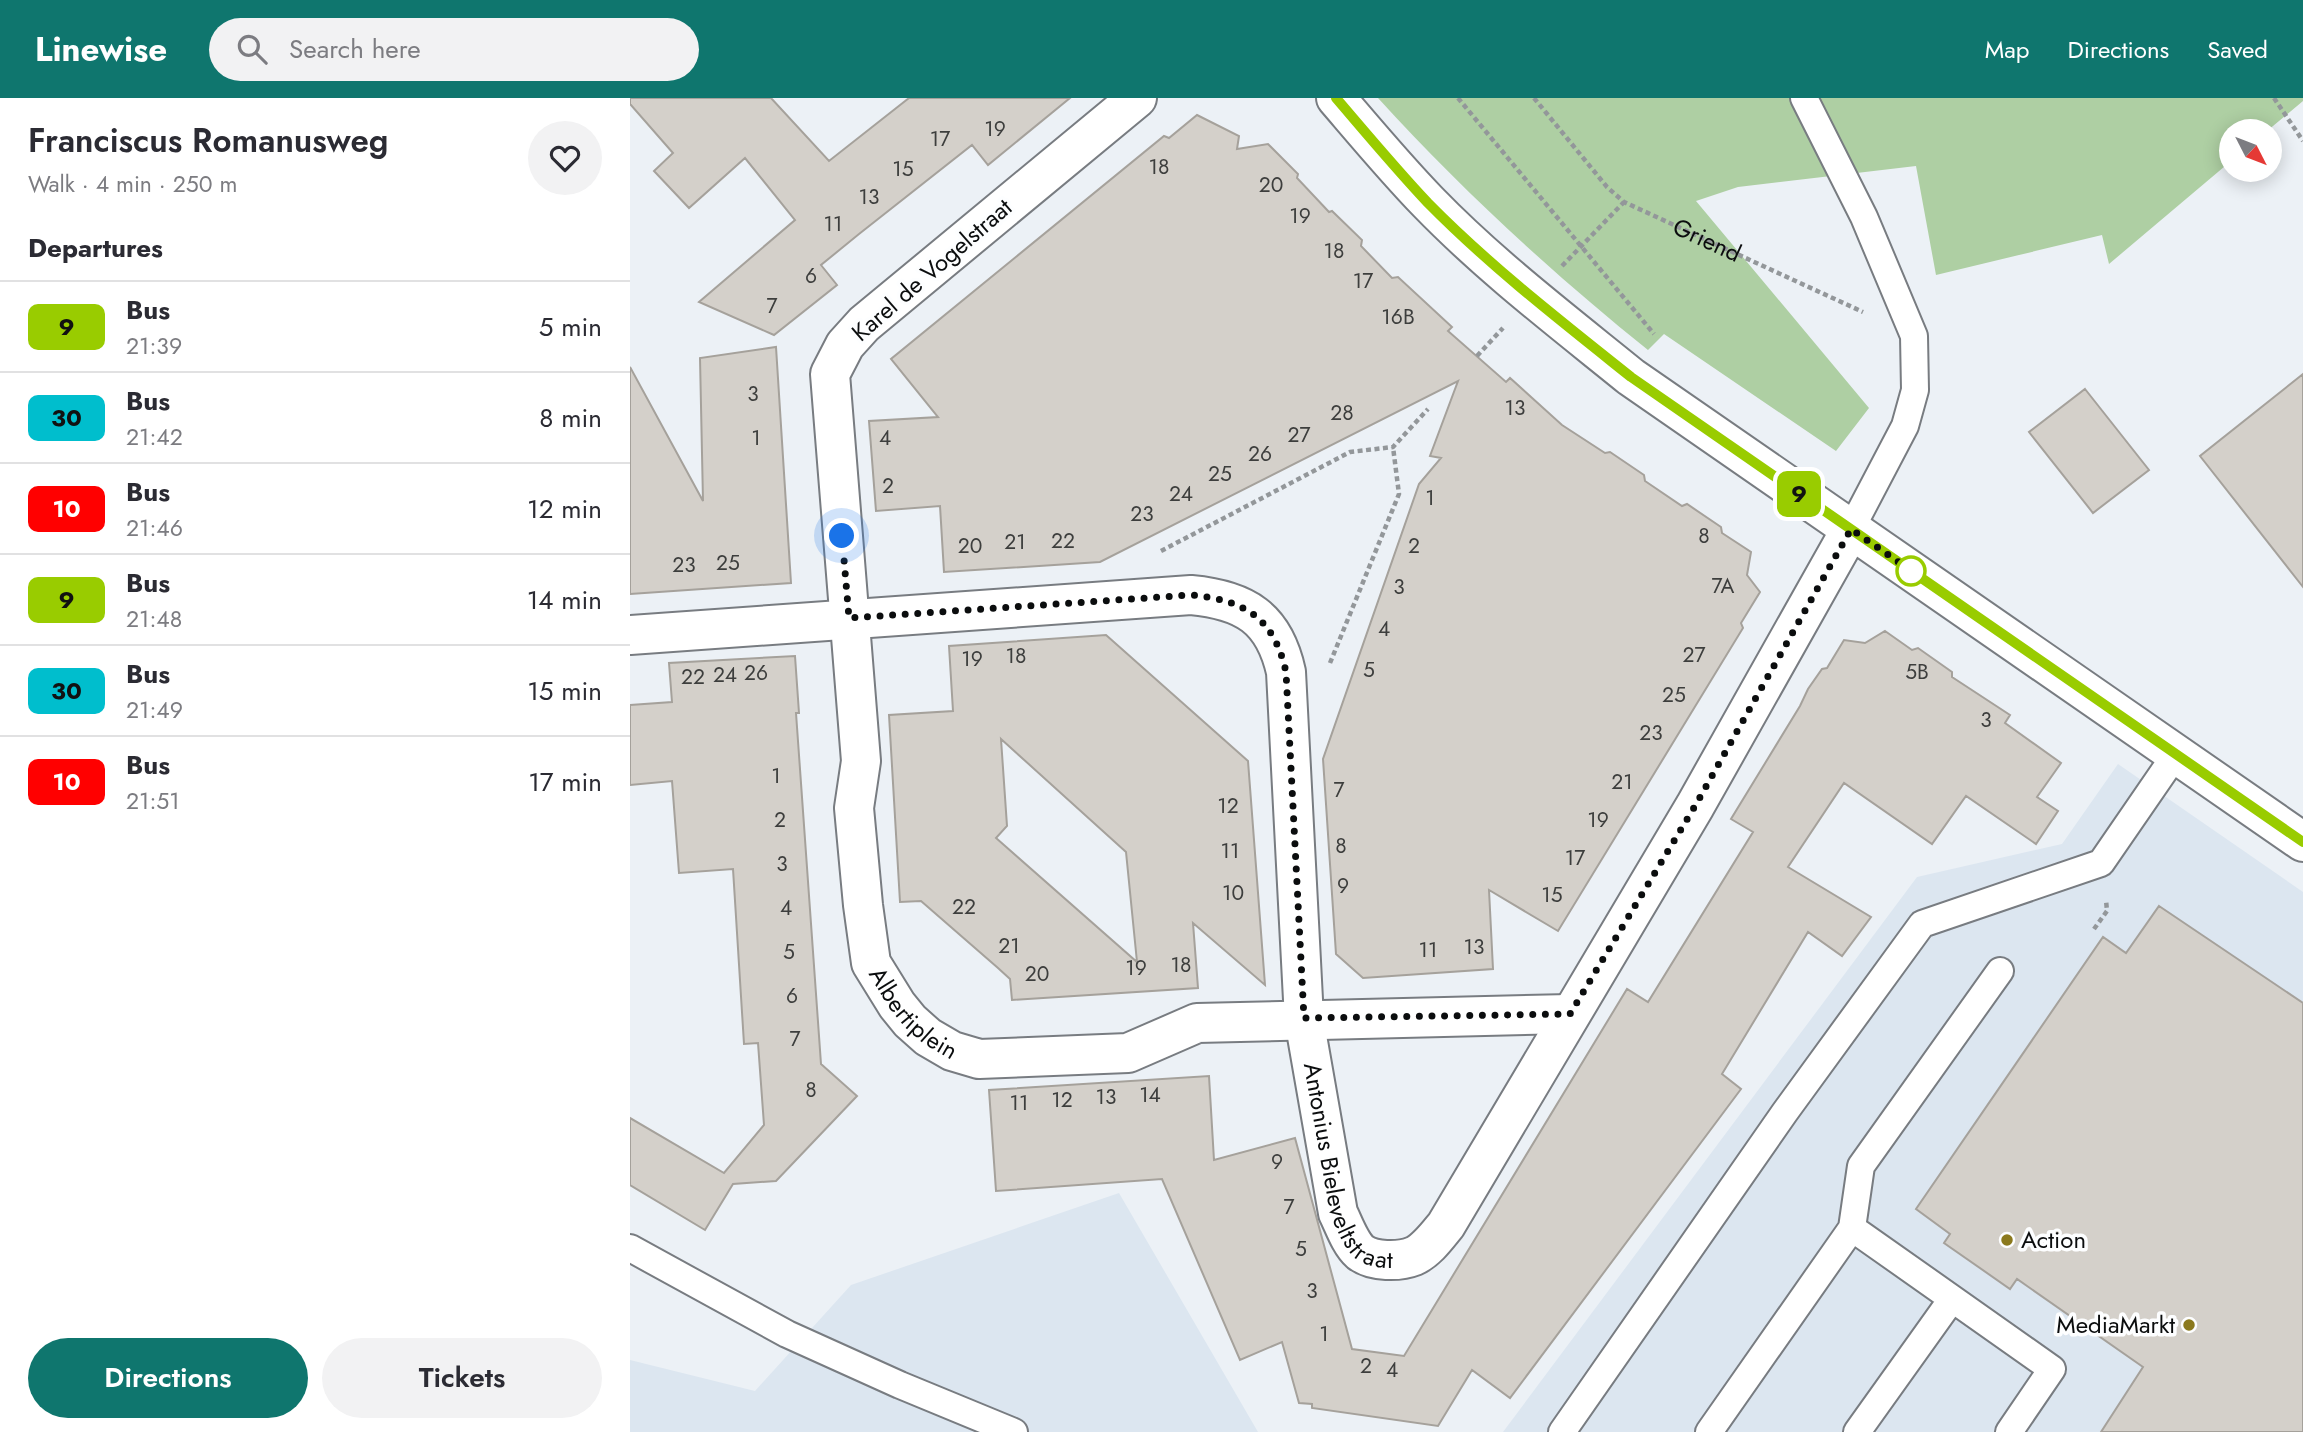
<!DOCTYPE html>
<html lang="en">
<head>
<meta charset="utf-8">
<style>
	:root { --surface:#fff; --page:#f2f2f3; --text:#2b2b33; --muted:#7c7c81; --line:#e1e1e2; --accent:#0f766e }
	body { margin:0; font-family:Jost,sans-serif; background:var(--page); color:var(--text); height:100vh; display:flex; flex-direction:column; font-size:26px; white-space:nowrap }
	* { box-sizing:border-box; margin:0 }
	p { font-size:23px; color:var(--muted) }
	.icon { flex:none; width:38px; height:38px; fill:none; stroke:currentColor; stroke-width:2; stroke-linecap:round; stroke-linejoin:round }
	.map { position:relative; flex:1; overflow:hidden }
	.details { display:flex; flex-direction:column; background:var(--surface); width:630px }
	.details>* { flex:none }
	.badge { padding:0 14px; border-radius:10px; font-size:24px; line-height:46px }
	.needle { width:46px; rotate:132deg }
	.controls { position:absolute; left:1589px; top:21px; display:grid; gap:14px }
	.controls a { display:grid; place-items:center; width:63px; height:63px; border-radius:50%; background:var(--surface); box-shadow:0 4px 18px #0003; font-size:35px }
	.you { position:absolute; width:35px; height:35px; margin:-18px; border:5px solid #fff; border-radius:50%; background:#1a73e8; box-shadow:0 0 0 10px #1a73e833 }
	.map>.badge { position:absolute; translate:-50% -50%; box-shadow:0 0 0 4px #fff }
	h2 { padding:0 28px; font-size:26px; line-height:63px }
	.round { display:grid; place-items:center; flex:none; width:74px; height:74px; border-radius:37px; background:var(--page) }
	.overview { display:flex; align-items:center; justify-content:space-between; height:119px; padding:0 28px }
	h1 { font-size:33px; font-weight:600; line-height:52px }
	.primary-button { display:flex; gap:14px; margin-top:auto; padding:14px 28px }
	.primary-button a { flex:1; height:80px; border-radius:42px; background:var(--accent); color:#fff; font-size:28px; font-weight:600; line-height:80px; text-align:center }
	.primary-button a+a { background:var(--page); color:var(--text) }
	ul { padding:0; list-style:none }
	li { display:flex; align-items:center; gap:21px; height:91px; padding:0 28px; border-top:2px solid var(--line) }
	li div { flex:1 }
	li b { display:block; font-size:26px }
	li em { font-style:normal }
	li .badge { min-width:77px; font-weight:700; text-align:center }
	header { display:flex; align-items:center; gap:42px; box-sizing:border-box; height:98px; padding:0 35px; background:var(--accent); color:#fff }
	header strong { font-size:33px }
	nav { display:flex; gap:38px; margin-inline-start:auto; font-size:24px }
	.search { width:490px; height:63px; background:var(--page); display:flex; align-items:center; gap:18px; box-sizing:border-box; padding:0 24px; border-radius:38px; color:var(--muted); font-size:26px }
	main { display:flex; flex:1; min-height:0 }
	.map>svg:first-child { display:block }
	.built { fill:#dce6f0 }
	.green { fill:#aecfa3 }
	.building { fill:#d4d0ca; stroke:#a5a19b; stroke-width:2; fill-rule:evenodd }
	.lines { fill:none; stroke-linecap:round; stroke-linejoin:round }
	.service-casing { stroke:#787c81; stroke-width:30 }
	.minor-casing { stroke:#787c81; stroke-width:42 }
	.tertiary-casing { stroke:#787c81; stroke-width:42 }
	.path { stroke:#93979a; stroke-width:4.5; stroke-dasharray:5 3.5; stroke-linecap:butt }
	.service { stroke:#fff; stroke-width:26 }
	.minor { stroke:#fff; stroke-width:38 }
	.tertiary { stroke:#fff; stroke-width:38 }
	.line-casing { stroke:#fff; stroke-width:16 }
	.line { stroke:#9c0; stroke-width:10 }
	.walk { stroke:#0b0d0e; stroke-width:7; stroke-dasharray:0 12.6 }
	.stop-dot { fill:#fff; stroke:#9c0; stroke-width:3.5 }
	.poi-dot { fill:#8b791d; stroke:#fdfeff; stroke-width:2.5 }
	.labels { text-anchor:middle; stroke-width:7; stroke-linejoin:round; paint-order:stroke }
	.number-label { font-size:21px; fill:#3d3e3d }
	.street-label { font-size:24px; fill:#0b0d0e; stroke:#fdfeff }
	.poi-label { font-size:24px; fill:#0b0d0e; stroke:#fdfeff; text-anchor:start }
</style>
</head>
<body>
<header>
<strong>Linewise</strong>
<div class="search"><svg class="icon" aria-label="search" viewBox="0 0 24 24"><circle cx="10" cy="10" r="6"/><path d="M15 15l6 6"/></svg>Search here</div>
<nav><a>Map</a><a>Directions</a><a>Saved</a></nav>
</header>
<main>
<section class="details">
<div class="overview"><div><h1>Franciscus Romanusweg</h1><p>Walk · 4 min · 250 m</p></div><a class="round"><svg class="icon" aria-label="heart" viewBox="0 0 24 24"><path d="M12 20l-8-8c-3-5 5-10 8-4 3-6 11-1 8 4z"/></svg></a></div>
<h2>Departures</h2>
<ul>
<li><span class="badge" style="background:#9c0;color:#111">9</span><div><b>Bus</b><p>21:39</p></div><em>5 min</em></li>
<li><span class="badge" style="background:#00becd;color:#111">30</span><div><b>Bus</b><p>21:42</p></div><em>8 min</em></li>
<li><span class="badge" style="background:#f00;color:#fff">10</span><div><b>Bus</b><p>21:46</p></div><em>12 min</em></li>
<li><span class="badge" style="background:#9c0;color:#111">9</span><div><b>Bus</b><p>21:48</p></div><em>14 min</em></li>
<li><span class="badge" style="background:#00becd;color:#111">30</span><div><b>Bus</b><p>21:49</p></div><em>15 min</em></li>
<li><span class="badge" style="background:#f00;color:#fff">10</span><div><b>Bus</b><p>21:51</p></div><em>17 min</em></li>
</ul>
<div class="primary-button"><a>Directions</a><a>Tickets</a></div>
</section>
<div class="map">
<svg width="1673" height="1334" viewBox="0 0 1673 1334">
	<rect width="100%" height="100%" fill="#ecf1f6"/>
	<!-- built -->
	<path class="built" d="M1488 666 1673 794V1334H873L1287 779 1432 746Z
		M489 1095 628 1334H0V1262L125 1293 221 1187Z"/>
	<!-- green -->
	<path class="green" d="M748 0H1673V3L1637 33H1601V63L1479 166 1472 137 1306 177 1286 68 1108 89 1066 103 1239 310 1206 353 1034 236 1018 252C922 175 831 91 748 0Z"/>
	<!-- building -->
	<path class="building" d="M0 0H141L199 63 279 0H440L358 67 342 47 229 136 191 167 207 187 144 237 69 204 165 122 115 60 59 110 24 73 43 55 0 6Z
		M567 17 609 38 607 51 638 46 668 76 667 80 699 114 702 113 732 142 731 148 762 180 768 179 822 229 818 233 876 284 880 280 932 327 975 355 980 354 1014 377 1015 383 1052 408 1057 406 1091 429 1092 435 1121 454 1117 477 1130 494 1111 525 1113 530 928 833 859 792 863 871 733 880 706 856 693 661 789 386 811 360 800 358 828 283 470 464 314 474 310 408 246 413 239 323 308 319 261 261 534 38 539 40Z
		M146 249 161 485 0 496V269L73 403 70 260Z
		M1673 276V489L1570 358Z
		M1455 291 1519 372 1463 415 1399 334Z
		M1255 533 1282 552 1288 550 1322 574V579L1380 617 1375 625 1431 665 1407 699 1428 713 1406 746 1336 698 1302 746 1214 685 1158 769 1241 819 1212 858 1178 834 1092 976 1111 991 880 1300 842 1272 808 1328 682 1310V1306L669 1305 652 1244 610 1262 532 1081 366 1093 359 992 579 978 584 1062 665 1040 722 1251 774 1258 997 891 1018 904 1123 734 1101 721 1170 608 1178 591 1192 571 1197 570 1214 542 1235 545Z
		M476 537 618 663 635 887 563 825 568 890 382 902 380 881 368 870 291 803 270 804 259 617 323 613 319 548ZM371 641 496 754 507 864 366 740 377 728Z
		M165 558 169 615H166L191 966 227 998 146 1083 103 1086 75 1132 0 1087V1020L94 1075 134 1027 128 945 114 946 103 771 49 775 42 683 0 687V607L42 604 39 565Z
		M1529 808 1673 905V1334H1471L1513 1269 1387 1181 1380 1191 1314 1145 1320 1136 1286 1111 1473 839 1496 855Z"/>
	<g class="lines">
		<defs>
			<path id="service" d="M1174 0 1234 119 1284 238 1285 292 1275 328 1221 431
				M1222 1130 1231 1068 1370 873
				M0 1150 157 1236 270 1287 384 1334
				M932 1334 1155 1014 1292 826 1471 765 1546 656
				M1079 1334 1222 1130 1422 1271 1379 1334
				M1227 1334 1322 1201"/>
			<g id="minor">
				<path id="s2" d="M507 0 234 226 215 247 200 276 231 663 224 710 233 807 241 865 267 907 280 923 298 939 322 953 349 961 498 955 567 925 940 916"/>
				<path id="s3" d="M0 537 561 497C615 502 644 520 656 574L674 921 708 1115C714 1127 720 1145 730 1154 743 1164 769 1164 784 1158 797 1152 807 1138 816 1127L1065 708 1221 431"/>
			</g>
			<path id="tertiary" d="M706 0C736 35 766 71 798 104 860 168 932 223 1001 279L1673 744"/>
		</defs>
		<!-- service casing -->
		<use href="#service" class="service-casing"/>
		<!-- minor casing -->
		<use href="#minor" class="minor-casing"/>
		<!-- tertiary casing -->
		<use href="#tertiary" class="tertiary-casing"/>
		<!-- path -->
		<g class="path">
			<path d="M828 0 1024 236"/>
			<path id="s1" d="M904 0 977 89 994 104 1233 214"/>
			<path d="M1644 0 1673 43"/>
			<path d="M932 168 994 104"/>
			<path d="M847 258 873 230"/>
			<path d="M531 453 720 354 763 349 798 311"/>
			<path d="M700 565 769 396 763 349"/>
			<path d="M1464 831 1477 813 1476 802"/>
		</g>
		<!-- service -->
		<use href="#service" class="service"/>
		<!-- minor -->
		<use href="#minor" class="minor"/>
		<!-- tertiary -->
		<use href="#tertiary" class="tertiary"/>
	</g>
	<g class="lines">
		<defs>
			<path id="line" d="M706 0C736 35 766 71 798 105 860 168 932 224 1001 279L1673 744"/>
		</defs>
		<!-- line casing -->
		<use href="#line" class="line-casing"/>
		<!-- line -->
		<use href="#line" class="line"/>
		<!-- walk -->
		<path class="walk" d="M212 438 219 520 561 497C615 502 644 520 656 574L674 920 940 916 1065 708 1221 431 1286 476 1281 473"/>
	</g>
	<!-- markers -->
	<circle class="stop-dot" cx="1281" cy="473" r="14"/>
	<g class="poi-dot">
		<circle cx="1377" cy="1142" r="7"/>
		<circle cx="1559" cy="1227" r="7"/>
	</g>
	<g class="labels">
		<!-- number labels -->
		<g class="number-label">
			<text x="365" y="38">19</text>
			<text x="310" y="48">17</text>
			<text x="529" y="76">18</text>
			<text x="273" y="78">15</text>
			<text x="641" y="94">20</text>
			<text x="239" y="106">13</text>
			<text x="670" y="125">19</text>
			<text x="203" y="133">11</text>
			<text x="704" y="160">18</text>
			<text x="181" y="185">6</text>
			<text x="733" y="190">17</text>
			<text x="142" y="215">7</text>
			<text x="768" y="226">16B</text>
			<text x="123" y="303">3</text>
			<text x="885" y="317">13</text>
			<text x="712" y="322">28</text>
			<text x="669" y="344">27</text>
			<text x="126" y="347">1</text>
			<text x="255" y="347">4</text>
			<text x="630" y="363">26</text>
			<text x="590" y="383">25</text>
			<text x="258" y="395">2</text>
			<text x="551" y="403">24</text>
			<text x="800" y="407">1</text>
			<text x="512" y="423">23</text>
			<text x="1074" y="445">8</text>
			<text x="433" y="450">22</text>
			<text x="385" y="451">21</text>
			<text x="340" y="455">20</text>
			<text x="784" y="455">2</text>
			<text x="98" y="472">25</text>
			<text x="54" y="474">23</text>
			<text x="1093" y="495">7A</text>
			<text x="769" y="496">3</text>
			<text x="754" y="538">4</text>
			<text x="1064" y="564">27</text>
			<text x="386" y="565">18</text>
			<text x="342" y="568">19</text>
			<text x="739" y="579">5</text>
			<text x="1287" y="581">5B</text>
			<text x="126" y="582">26</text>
			<text x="95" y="584">24</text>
			<text x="63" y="586">22</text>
			<text x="1044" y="604">25</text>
			<text x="1356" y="629">3</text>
			<text x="1021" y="642">23</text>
			<text x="146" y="685">1</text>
			<text x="992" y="691">21</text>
			<text x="709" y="699">7</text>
			<text x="598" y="715">12</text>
			<text x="150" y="729">2</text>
			<text x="968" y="729">19</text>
			<text x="711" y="755">8</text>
			<text x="600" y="760">11</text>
			<text x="945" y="767">17</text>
			<text x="152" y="773">3</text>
			<text x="713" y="795">9</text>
			<text x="603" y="802">10</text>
			<text x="922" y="804">15</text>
			<text x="334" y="816">22</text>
			<text x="156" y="817">4</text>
			<text x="379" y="855">21</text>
			<text x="844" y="856">13</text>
			<text x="798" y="859">11</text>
			<text x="159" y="861">5</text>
			<text x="551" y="874">18</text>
			<text x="506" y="877">19</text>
			<text x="407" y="883">20</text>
			<text x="162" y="905">6</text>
			<text x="165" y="948">7</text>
			<text x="181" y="999">8</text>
			<text x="520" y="1004">14</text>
			<text x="476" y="1006">13</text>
			<text x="432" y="1009">12</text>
			<text x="389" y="1012">11</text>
			<text x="647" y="1071">9</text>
			<text x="659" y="1116">7</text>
			<text x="671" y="1158">5</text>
			<text x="682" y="1200">3</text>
			<text x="694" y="1243">1</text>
			<text x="736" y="1275">2</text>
			<text x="762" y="1279">4</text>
		</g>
		<!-- street labels -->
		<g class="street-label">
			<text dy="8" stroke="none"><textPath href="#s1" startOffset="229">Griend</textPath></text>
			<text transform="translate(302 172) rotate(-41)" y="8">Karel de Vogelstraat</text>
			<text dy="8" stroke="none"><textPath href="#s2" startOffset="1074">Albertiplein</textPath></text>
			<text dy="8" stroke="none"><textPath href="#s3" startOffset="1204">Antonius Bieleveltstraat</textPath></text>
		</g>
		<!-- poi labels -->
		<g class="poi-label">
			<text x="1391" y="1150">Action</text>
			<text x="1545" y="1235" text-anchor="end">MediaMarkt</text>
		</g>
	</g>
</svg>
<div class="controls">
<a><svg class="needle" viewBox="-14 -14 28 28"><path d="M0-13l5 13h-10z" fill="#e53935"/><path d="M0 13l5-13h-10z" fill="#7c7c81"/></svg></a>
</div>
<div class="you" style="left:212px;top:438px"></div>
<b class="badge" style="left:1169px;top:396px;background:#9c0;color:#111">9</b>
</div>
</main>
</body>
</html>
